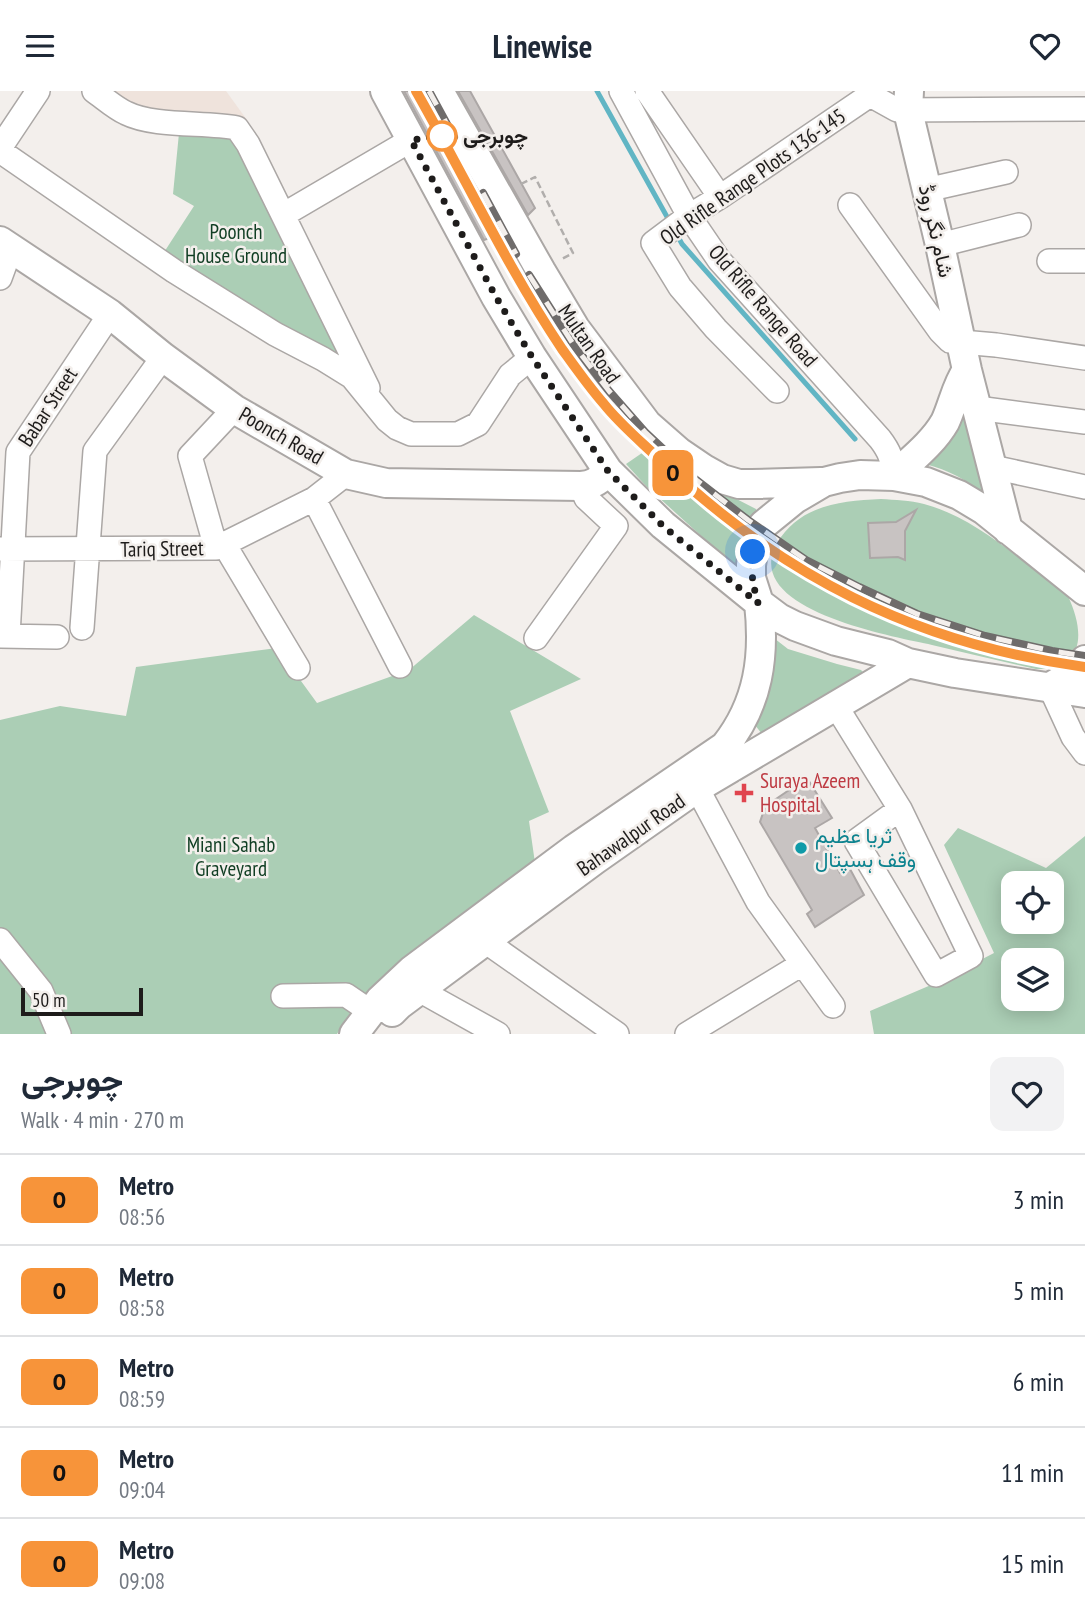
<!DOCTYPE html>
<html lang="en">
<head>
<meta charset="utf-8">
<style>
	:root { --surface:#fff; --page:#f2f2f3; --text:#1f2937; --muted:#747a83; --line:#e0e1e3 }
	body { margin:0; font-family:"PT Sans Narrow",Vazirmatn,sans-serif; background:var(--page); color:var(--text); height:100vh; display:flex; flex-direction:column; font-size:26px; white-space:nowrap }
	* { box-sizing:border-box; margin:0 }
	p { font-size:23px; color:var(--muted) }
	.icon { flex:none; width:38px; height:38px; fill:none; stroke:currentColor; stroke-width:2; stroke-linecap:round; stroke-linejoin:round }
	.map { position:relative; height:943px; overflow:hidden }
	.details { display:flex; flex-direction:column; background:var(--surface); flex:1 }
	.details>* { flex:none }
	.badge { padding:0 14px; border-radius:10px; font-size:24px; line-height:46px }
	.buttons { position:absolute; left:1001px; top:780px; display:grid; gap:14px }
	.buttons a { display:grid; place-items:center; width:63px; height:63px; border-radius:14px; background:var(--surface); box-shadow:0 4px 18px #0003; font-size:35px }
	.scale { position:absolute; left:21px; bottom:18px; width:122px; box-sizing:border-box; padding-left:7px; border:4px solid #1e1c1b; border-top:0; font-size:19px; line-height:24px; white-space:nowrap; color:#1e1c1b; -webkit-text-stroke:5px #f3efec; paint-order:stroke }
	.you { position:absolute; width:35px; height:35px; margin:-18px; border:5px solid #fff; border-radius:50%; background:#1a73e8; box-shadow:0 0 0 10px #1a73e833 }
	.map>.badge { position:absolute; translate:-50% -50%; box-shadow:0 0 0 4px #fff }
	.round { display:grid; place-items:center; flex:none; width:74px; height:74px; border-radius:14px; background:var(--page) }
	.head { display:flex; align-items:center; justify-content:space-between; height:119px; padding:0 21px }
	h1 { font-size:33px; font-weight:700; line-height:52px }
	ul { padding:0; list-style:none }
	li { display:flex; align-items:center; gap:21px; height:91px; padding:0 21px; border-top:2px solid var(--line) }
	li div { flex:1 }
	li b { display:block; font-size:26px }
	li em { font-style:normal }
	li .badge { min-width:77px; font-weight:700; text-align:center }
	header { display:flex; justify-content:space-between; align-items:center; height:91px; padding:0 21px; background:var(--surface); font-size:32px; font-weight:700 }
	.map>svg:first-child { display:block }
	.built { fill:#efe3dc }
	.green { fill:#abceb5; fill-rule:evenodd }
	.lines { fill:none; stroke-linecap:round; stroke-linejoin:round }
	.stream { stroke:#61b5c4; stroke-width:5 }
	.building { fill:#c8c3c2; stroke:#aca7a6; stroke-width:2 }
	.minor-casing { stroke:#aba7a5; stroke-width:26 }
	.major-casing { stroke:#aba7a5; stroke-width:32 }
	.path { stroke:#b1aeac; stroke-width:2.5; stroke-dasharray:7 3.5; stroke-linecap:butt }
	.minor { stroke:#fff; stroke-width:23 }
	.major { stroke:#fff; stroke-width:28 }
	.rail-casing { stroke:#6f6c6b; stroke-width:8 }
	.rail { stroke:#f3efec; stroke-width:5; stroke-dasharray:16; stroke-linecap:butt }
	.line-casing { stroke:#fff; stroke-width:16 }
	.line { stroke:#f7943a; stroke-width:10 }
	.walk { stroke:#1e1c1b; stroke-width:7; stroke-dasharray:0 12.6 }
	.stop-dot { fill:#fff; stroke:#f7943a; stroke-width:3.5 }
	.health-dot { fill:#e0444e; stroke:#f3efec; stroke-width:2.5 }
	.culture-dot { fill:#0f9aa8; stroke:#f3efec; stroke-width:2.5 }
	.labels { text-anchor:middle; stroke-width:5; stroke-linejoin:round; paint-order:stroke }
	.stop-label { font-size:21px; font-weight:bold; fill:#1e1c1b; stroke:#f3efec; text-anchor:start }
	.street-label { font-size:21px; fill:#1e1c1b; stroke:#f3efec }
	.park-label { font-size:21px; fill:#103e23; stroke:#f3efec }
	.health-label { font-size:21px; fill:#be3a42; stroke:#f3efec; text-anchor:start }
	.culture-label { font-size:21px; fill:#0d838f; stroke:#f3efec; text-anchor:start }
</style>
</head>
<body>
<header><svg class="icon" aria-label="menu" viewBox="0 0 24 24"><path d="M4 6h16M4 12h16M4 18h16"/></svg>Linewise<svg class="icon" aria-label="heart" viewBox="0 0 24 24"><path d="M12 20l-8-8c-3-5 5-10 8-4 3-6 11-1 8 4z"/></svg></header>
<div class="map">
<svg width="1085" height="943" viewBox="0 0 1085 943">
	<rect width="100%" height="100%" fill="#f3efec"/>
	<!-- built -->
	<path class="built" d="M94 0H226L247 29 237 37 180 32Z"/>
	<!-- green -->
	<path class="green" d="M180 32 237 37 377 316 159 169 194 115 173 103Z
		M964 316 985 403C966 389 949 379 925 373Z
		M658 351 717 398 756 418 758 424 739 469 735 473 730 471 646 395 626 373Z
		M881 408C895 409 910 409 924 413 975 426 1026 473 1068 505 1085 542 1085 578 1036 578 1001 570 966 562 932 554 891 545 730 517 781 446 805 413 843 410 881 408Z
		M474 524 581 588 510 620 549 721 529 730 535 772 419 856 357 911 337 943H0V629L60 615 126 625 136 576 277 557 317 612 409 579Z
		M770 544 788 558 837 573 861 579 867 585 762 643 751 629Z
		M958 737 1046 777 1085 745V943H874L870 920 938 891 994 862 944 754ZM1013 793H1052V831H1013ZM1013 870H1052V908H1013Z"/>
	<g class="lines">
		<!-- stream -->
		<path class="stream" d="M597 0 671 133
			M676 142 682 153 855 348"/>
	</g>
	<!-- building -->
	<path class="building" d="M404 0H422L425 8 501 143 484 149Z
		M458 0H470L535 117 528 124Z
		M916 419 905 440V469L898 466 870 467 868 432 896 431Z
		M807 687 832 727 815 737 840 782 850 778 864 804 815 836 807 823 812 819 760 731 764 719 773 710Z"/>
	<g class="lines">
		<defs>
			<path id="minor" d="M94 0C104 7 115 17 126 22 154 36 205 31 237 37L248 53 368 297
				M621 0 689 125 719 169 880 348C890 361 892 368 894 385
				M647 0 720 106
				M0 57 38 0
				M0 60 174 180 275 243 323 268 352 286 387 329 397 337 411 343H458L478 333 510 284 532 266
				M926 99 1006 81
				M850 114 940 240 950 250 996 254 1085 267
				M283 124 411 49
				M940 154 1019 134
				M1049 170H1085
				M0 187 11 157
				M777 300 716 238 680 196 653 152 689 125 720 106 870 4 897 19 1085 18
				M977 317 1085 331
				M992 376 1085 396
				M314 408 400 575
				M224 453 298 577
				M216 457 190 365 234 318
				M0 458 216 457 314 408 346 383
				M82 537 95 360 163 266
				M0 545 57 546
				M8 545 18 361 110 223
				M536 547 616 435 586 407 581 395
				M1050 596 1073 646 1085 662
				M836 615 900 718 971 865 936 884 856 750 900 718
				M697 697 758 811 833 915
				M0 849 41 900 59 943
				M485 850 617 943
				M419 899 498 943
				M283 905 346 904 371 921
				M687 943 802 873"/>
			<path id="major" d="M439 0 541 180 575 237 647 333 679 361 704 378 722 388 739 393H752L821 391
				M909 0 908 20 940 154 967 279 1008 439
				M0 150 110 223 163 266 234 318 346 383 386 392 581 395C594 394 599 389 608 380
				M894 385C911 369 933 352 945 331 953 314 956 295 967 279
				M1085 500 984 419 959 404 926 391 894 385 860 384 840 387 824 391 795 408 763 434 753 461 751 474V487L759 512 779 527 795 535 836 550 888 563 908 572 955 582 1085 602
				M1050 596 1072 583 1085 569
				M392 921 399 914 442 882 596 768 697 697 908 572
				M354 943 380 909 412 879 574 758 725 655C759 612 765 565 759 512L663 434 608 380 532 266 496 206 385 0"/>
		</defs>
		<!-- minor casing -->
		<use href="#minor" class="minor-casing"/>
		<!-- major casing -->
		<use href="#major" class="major-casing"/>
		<!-- path -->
		<path class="path" d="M521 93 535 86 573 162 560 169"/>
		<!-- minor -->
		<use href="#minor" class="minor"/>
		<!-- major -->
		<use href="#major" class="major"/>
		<defs>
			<path id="rail" d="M416 0C465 85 506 176 562 258 575 276 589 295 604 313 619 332 638 348 656 365 778 484 916 553 1085 577
				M429 0 454 46
				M483 102 516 163
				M529 184 573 253 609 300 645 341 695 388 748 429 806 469 859 496 917 523 985 545 1052 560 1085 565"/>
		</defs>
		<!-- rail casing -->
		<use href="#rail" class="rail-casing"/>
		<!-- rail -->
		<use href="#rail" class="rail"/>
	</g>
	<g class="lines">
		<defs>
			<path id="line" d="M416 0C465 86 507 176 562 258 575 276 589 296 604 313 619 332 638 348 656 365 779 484 915 553 1085 576"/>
		</defs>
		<!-- line casing -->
		<use href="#line" class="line-casing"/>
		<!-- line -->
		<use href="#line" class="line"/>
		<!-- walk -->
		<path class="walk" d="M442 45 411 49 496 206 532 266 608 380 663 435 758 512C753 494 750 480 753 461"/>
	</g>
	<!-- markers -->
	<circle class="stop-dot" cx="442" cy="45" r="14"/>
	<path class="health-dot" d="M740.5 691.5h7v7h7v7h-7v7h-7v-7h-7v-7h7z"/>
	<circle class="culture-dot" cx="801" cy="757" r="7"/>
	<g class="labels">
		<!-- stop labels -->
		<g class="stop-label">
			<text x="463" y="52">چوبرجی</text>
		</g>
		<!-- street labels -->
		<g class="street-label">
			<text transform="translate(753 86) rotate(-35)" y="7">Old Rifle Range Plots 136-145</text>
			<text transform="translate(936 140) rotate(77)" y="7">شام نگر روڈ</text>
			<text transform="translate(763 215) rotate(49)" y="7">Old Rifle Range Road</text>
			<text transform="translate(589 253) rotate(55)" y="7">Multan Road</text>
			<text transform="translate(48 316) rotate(-57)" y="7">Babar Street</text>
			<text transform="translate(281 345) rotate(30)" y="7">Poonch Road</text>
			<text transform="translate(162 458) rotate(-1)" y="7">Tariq Street</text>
			<text transform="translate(631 744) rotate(-35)" y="7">Bahawalpur Road</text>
		</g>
		<!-- park labels -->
		<g class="park-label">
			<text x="236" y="148">Poonch<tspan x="236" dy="24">House Ground</tspan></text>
			<text x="231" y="761">Miani Sahab<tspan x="231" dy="24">Graveyard</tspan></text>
		</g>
		<!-- health labels -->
		<g class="health-label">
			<text x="760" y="697">Suraya Azeem<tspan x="760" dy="24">Hospital</tspan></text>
		</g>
		<!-- culture labels -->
		<g class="culture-label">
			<text x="815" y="752">ثریا عظیم<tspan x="815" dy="24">وقف ہسپتال</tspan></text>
		</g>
	</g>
</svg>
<div class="buttons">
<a><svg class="icon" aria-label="locate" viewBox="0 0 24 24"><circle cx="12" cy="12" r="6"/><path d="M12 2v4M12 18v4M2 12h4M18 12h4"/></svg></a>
<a><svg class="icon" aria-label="layers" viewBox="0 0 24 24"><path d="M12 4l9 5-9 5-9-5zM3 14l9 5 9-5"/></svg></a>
</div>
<div class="scale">50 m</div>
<div class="you" style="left:753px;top:461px"></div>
<b class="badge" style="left:673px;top:382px;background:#f7943a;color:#111">O</b>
</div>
<section class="details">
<div class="head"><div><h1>چوبرجی</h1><p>Walk · 4 min · 270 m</p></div><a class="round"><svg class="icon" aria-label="heart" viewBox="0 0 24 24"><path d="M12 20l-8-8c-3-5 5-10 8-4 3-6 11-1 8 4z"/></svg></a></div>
<ul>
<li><span class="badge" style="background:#f7943a;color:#111">O</span><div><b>Metro</b><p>08:56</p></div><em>3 min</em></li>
<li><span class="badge" style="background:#f7943a;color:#111">O</span><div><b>Metro</b><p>08:58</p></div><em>5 min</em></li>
<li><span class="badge" style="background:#f7943a;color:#111">O</span><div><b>Metro</b><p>08:59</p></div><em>6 min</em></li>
<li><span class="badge" style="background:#f7943a;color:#111">O</span><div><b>Metro</b><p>09:04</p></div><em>11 min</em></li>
<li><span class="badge" style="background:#f7943a;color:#111">O</span><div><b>Metro</b><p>09:08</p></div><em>15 min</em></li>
</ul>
</section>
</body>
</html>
